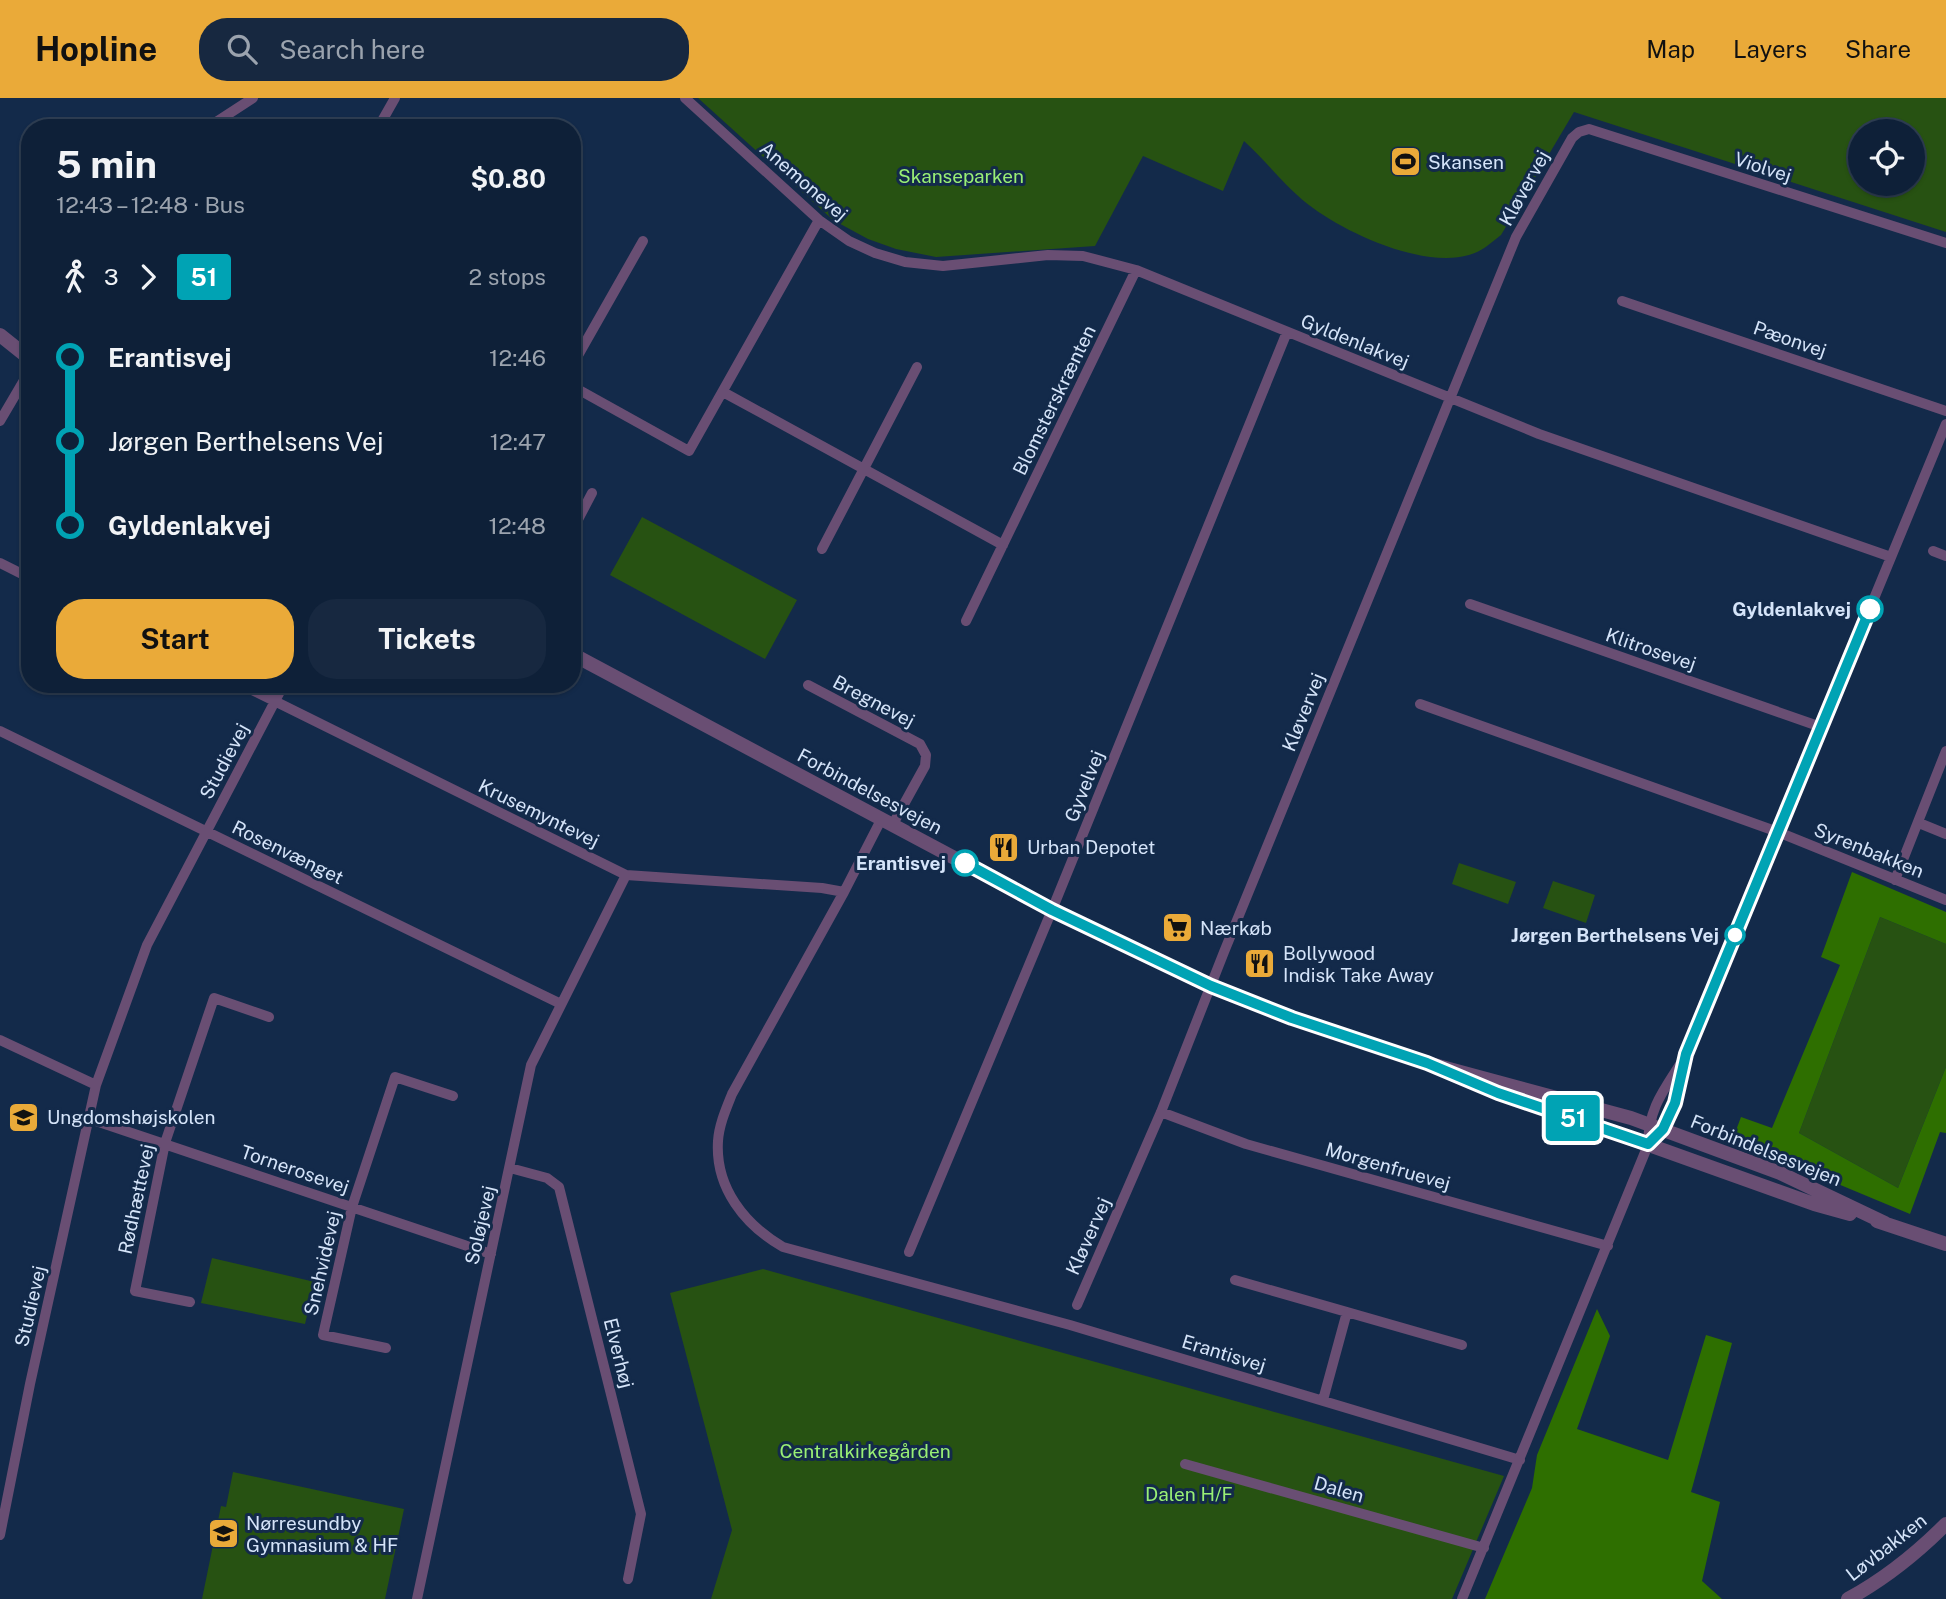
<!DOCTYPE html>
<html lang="en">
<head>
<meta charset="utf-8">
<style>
	:root { --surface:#0e2038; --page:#172840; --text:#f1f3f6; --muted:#9ba3ae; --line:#2e3e53; --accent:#eaaa39 }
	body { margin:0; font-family:"Public Sans",sans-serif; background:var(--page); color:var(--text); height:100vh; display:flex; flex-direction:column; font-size:26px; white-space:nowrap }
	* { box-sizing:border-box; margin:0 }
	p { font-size:23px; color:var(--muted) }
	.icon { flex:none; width:38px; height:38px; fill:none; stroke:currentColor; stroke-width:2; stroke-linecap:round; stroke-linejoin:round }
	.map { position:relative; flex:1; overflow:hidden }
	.panel { position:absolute; left:21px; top:21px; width:560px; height:574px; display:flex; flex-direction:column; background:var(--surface); border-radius:28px; box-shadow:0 2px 5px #0004,0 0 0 2px var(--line) }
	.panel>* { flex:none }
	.badge { padding:0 14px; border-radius:5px; font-size:24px; line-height:46px }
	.controls { position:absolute; left:1848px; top:21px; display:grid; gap:14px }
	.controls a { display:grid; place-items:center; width:77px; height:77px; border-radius:50%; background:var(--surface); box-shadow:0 2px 5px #0004,0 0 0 2px var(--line); font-size:35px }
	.map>.badge { position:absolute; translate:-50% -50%; box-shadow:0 0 0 4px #fff }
	.legs { display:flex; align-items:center; gap:10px; height:77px; padding:0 35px; font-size:23px }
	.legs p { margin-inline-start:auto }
	.overview { display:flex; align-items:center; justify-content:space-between; height:119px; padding:0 35px }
	h1 { font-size:38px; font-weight:700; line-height:52px }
	.cta { display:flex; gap:14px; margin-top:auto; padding:14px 35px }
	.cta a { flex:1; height:80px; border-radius:28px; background:var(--accent); color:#111; font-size:28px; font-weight:700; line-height:80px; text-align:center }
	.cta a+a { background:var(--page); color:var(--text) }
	ul { padding:0 35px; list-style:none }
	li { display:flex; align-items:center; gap:24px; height:84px; font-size:26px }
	li i { display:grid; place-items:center; width:10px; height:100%; margin:0 9px; background:currentColor }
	li i::after { content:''; width:18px; height:18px; margin:-9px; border:5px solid; border-radius:50%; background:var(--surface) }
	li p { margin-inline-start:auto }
	li:first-child i { background:linear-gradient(#0000 50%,currentColor 0) }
	li:last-child i { background:linear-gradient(currentColor 50%,#0000 0) }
	header { display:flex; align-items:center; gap:42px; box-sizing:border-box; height:98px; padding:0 35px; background:var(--accent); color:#111 }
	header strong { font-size:33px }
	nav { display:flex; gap:38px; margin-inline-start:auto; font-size:24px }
	.search { width:490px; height:63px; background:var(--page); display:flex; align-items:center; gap:18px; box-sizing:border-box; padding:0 24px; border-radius:28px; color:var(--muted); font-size:26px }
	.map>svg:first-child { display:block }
	.green { fill:#275212; fill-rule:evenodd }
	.forest { fill:#2e6f00 }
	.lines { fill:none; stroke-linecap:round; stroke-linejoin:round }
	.minor { stroke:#694e73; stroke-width:10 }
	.tertiary { stroke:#694e73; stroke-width:14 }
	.line-1-casing { stroke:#fff; stroke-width:16 }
	.line-1 { stroke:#00a3b4; stroke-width:10 }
	.stop-1-dot { fill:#fff; stroke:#00a3b4; stroke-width:3.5 }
	.labels { text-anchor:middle; stroke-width:6; stroke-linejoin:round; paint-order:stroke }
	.poi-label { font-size:19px; fill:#d5e4f9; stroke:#132a4a; text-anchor:start }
	.street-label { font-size:19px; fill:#d5e4f9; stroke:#132a4a }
	.park-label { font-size:19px; fill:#99ef75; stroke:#132a4a }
	.stop-label { font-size:19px; font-weight:bold; fill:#d5e4f9; stroke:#132a4a; text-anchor:end }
</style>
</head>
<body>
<header>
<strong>Hopline</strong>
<div class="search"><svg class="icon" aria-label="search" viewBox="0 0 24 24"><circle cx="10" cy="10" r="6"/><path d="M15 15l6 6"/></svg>Search here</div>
<nav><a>Map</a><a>Layers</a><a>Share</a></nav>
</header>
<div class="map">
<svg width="1946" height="1501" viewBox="0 0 1946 1501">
	<rect width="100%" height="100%" fill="#132a4a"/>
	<!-- green -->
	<path class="green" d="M698 0H1946V134L1574 14 1501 137C1491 145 1481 154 1469 157 1423 170 1350 137 1313 110 1288 92 1267 64 1244 43L1223 93 1143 58 1095 148 936 159 896 151 868 141 833 122ZM1860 33H1913V86H1860Z
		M642 419 797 502 765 561 610 477Z
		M1459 765 1516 784 1508 806 1452 786Z
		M1553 783 1595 797 1586 825 1543 810Z
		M1880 819 1946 846V969L1898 1090 1799 1035Z
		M212 1160 315 1184 305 1226 201 1205Z
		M763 1171 1504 1378 1452 1501H711L732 1432 670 1195Z
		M233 1374 404 1411 385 1501H202L221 1408 226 1409Z"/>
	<!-- forest -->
	<path class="forest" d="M1852 774 1946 814V846L1880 819 1799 1035 1898 1090 1946 969V1035L1940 1034 1910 1116 1814 1076 1735 1035 1741 1019 1772 1030 1840 867 1821 859Z
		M1597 1211 1610 1238 1577 1331 1668 1362 1706 1237 1732 1245 1691 1394 1720 1404 1702 1483 1722 1501H1485L1532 1390 1537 1357Z"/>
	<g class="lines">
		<!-- minor -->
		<path class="minor" d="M685 0 819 122 849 143 875 155 905 164 943 168 1048 157 1083 158 1136 172 1539 336 1891 459
			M207 30 253 0
			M378 30 395 0
			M1622 203 1946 313
			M572 268 643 143
			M572 288 689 353 819 122
			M723 294 1003 447
			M0 323 30 272
			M572 433 592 395
			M822 451 917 269
			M1933 453 1946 458
			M0 465 30 480
			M1470 506 1821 629
			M966 523 1136 172
			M240 586 626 777 822 790 844 794
			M808 587 920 646 926 657 925 668 893 726
			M1420 606 1778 734 1946 802
			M0 633 561 906
			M882 720 844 794 732 996C726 1011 719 1027 718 1043 715 1090 745 1127 783 1149L1070 1227 1520 1362
			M1919 725 1946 736
			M1895 782 1946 653
			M0 942 96 987
			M1161 1014 1246 1046 1608 1148
			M87 1020 491 1156
			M1648 1047 1663 1031 1668 1020 1675 1005 1686 956 1946 326
			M510 1070 547 1080 559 1089 641 1416 628 1481
			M909 1154 1052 812 1287 234
			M1235 1182 1462 1247
			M190 1204 135 1193 165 1045 214 900 269 919
			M1077 1207 1161 1014 1224 854 1516 139 1572 40 1579 34 1589 31 1946 145
			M386 1250 323 1237 352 1109 395 979 453 998
			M1323 1302 1347 1214
			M1185 1366 1484 1450
			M0 1437 30 1286 96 987 147 847 284 586
			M417 1501 531 967 626 777
			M1462 1501 1648 1047C1648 1012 1663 993 1681 965"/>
		<!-- tertiary -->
		<path class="tertiary" d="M0 237 30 261
			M572 556 1052 812 1211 888 1292 920 1427 965 1631 1020 1780 1075 1885 1125
			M1473 984 1814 1106 1850 1116
			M1877 1123 1946 1146
			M1848 1501C1885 1481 1916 1456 1946 1426"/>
	</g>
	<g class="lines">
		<defs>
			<path id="line-1" d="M965 765 1052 812 1211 888 1292 920 1427 965 1498 995 1648 1046 1663 1031 1668 1020 1675 1005 1686 956 1870 511"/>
		</defs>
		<!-- line-1 casing -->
		<use href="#line-1" class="line-1-casing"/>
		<!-- line-1 -->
		<use href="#line-1" class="line-1"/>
	</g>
	<!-- icons -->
	<defs>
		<symbol id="stadium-square" viewBox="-11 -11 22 22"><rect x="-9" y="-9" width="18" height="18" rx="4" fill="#eaaa39" stroke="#132a4a"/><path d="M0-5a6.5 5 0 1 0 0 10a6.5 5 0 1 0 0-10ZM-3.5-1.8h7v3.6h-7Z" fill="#111"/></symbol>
		<symbol id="restaurant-square" viewBox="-11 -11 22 22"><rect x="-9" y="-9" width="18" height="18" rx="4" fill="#eaaa39" stroke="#132a4a"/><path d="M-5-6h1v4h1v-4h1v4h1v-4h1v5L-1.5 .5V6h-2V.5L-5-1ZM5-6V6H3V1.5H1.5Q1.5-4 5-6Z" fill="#111"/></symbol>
		<symbol id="supermarket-square" viewBox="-11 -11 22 22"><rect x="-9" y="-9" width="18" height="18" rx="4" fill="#eaaa39" stroke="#132a4a"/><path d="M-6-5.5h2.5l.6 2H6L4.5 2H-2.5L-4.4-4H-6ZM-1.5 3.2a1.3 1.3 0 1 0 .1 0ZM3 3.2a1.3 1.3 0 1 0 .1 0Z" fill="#111"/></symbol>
		<symbol id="school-square" viewBox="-11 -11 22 22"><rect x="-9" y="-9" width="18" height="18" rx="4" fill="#eaaa39" stroke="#132a4a"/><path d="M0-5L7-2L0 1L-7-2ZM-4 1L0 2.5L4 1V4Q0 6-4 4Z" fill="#111"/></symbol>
		<symbol id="university-square" viewBox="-11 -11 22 22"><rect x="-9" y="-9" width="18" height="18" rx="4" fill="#eaaa39" stroke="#132a4a"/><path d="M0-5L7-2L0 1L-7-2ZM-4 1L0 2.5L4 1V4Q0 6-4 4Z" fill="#111"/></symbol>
	</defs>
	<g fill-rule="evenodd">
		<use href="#stadium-square" x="1388" y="46" width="35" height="35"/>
		<use href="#restaurant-square" x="986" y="732" width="35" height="35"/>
		<use href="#supermarket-square" x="1160" y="812" width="35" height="35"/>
		<use href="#restaurant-square" x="1242" y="848" width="35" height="35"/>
		<use href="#school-square" x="6" y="1002" width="35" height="35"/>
		<use href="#university-square" x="206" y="1418" width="35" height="35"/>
	</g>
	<!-- markers -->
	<g class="stop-1-dot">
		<circle cx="1870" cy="511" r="12"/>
		<circle cx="965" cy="765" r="12"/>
		<circle cx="1735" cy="837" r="9"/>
	</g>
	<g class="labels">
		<!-- poi labels -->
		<g class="poi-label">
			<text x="1428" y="71">Skansen</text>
			<text x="1027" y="756">Urban Depotet</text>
			<text x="1200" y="837">Nærkøb</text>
			<text x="1283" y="862">Bollywood<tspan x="1283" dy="22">Indisk Take Away</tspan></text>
			<text x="47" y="1026">Ungdomshøjskolen</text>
			<text x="246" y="1432">Nørresundby<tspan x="246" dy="22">Gymnasium &amp; HF</tspan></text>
		</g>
		<!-- street labels -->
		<g class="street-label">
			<text transform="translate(1763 69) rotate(18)" y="7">Violvej</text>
			<text transform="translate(804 83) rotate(41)" y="7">Anemonevej</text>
			<text transform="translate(1524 90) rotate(-61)" y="7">Kløvervej</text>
			<text transform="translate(1790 241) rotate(19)" y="7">Pæonvej</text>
			<text transform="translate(1355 243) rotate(22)" y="7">Gyldenlakvej</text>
			<text transform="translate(1054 302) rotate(-64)" y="7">Blomsterskrænten</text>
			<text transform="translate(1651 551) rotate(19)" y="7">Klitrosevej</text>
			<text transform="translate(874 603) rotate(28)" y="7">Bregnevej</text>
			<text transform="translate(1303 614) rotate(-68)" y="7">Kløvervej</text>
			<text transform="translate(224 663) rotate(-62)" y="7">Studievej</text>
			<text transform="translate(1084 688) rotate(-68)" y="7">Gyvelvej</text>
			<text transform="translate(870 693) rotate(28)" y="7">Forbindelsesvejen</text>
			<text transform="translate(539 715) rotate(26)" y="7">Krusemyntevej</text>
			<text transform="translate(1869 752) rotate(22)" y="7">Syrenbakken</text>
			<text transform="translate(288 754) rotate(26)" y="7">Rosenvænget</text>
			<text transform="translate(1766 1052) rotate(22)" y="7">Forbindelsesvejen</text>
			<text transform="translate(1388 1068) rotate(16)" y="7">Morgenfruevej</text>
			<text transform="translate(295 1071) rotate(19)" y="7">Tornerosevej</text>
			<text transform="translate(136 1101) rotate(-78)" y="7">Rødhættevej</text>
			<text transform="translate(480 1127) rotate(-77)" y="7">Soløjevej</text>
			<text transform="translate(1088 1138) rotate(-66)" y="7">Kløvervej</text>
			<text transform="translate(322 1165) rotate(-77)" y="7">Snehvidevej</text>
			<text transform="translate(30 1208) rotate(-77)" y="7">Studievej</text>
			<text transform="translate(619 1255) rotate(76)" y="7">Elverhøj</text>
			<text transform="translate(1224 1255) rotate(17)" y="7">Erantisvej</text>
			<text transform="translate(1339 1391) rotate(16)" y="7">Dalen</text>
			<text transform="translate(1886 1449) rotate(-38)" y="7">Løvbakken</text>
		</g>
		<!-- park labels -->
		<g class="park-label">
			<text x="961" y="85">Skanseparken</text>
			<text x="865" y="1360">Centralkirkegården</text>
			<text x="1189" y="1403">Dalen H/F</text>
		</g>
		<!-- stop labels -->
		<g class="stop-label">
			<text x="1851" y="518">Gyldenlakvej</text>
			<text x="946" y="772">Erantisvej</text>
			<text x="1719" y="844">Jørgen Berthelsens Vej</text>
		</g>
	</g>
</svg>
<div class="controls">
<a><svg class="icon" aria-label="locate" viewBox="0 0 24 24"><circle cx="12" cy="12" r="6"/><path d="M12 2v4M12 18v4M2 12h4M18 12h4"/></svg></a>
</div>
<b class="badge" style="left:1573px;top:1020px;background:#00a3b4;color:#fff">51</b>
<section class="panel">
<div class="overview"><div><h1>5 min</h1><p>12:43 – 12:48 · Bus</p></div><b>$0.80</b></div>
<div class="legs"><svg class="icon" aria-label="walk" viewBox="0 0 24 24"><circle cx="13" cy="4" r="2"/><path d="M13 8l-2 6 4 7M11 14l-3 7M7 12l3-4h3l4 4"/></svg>3<svg class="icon" aria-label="forward" viewBox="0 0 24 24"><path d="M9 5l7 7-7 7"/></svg><b class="badge" style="background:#00a3b4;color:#fff">51</b><p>2 stops</p></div>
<ul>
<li><i style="color:#00a3b4"></i><b>Erantisvej</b><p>12:46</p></li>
<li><i style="color:#00a3b4"></i><span>Jørgen Berthelsens Vej</span><p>12:47</p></li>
<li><i style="color:#00a3b4"></i><b>Gyldenlakvej</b><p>12:48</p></li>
</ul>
<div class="cta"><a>Start</a><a>Tickets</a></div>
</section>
</div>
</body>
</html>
